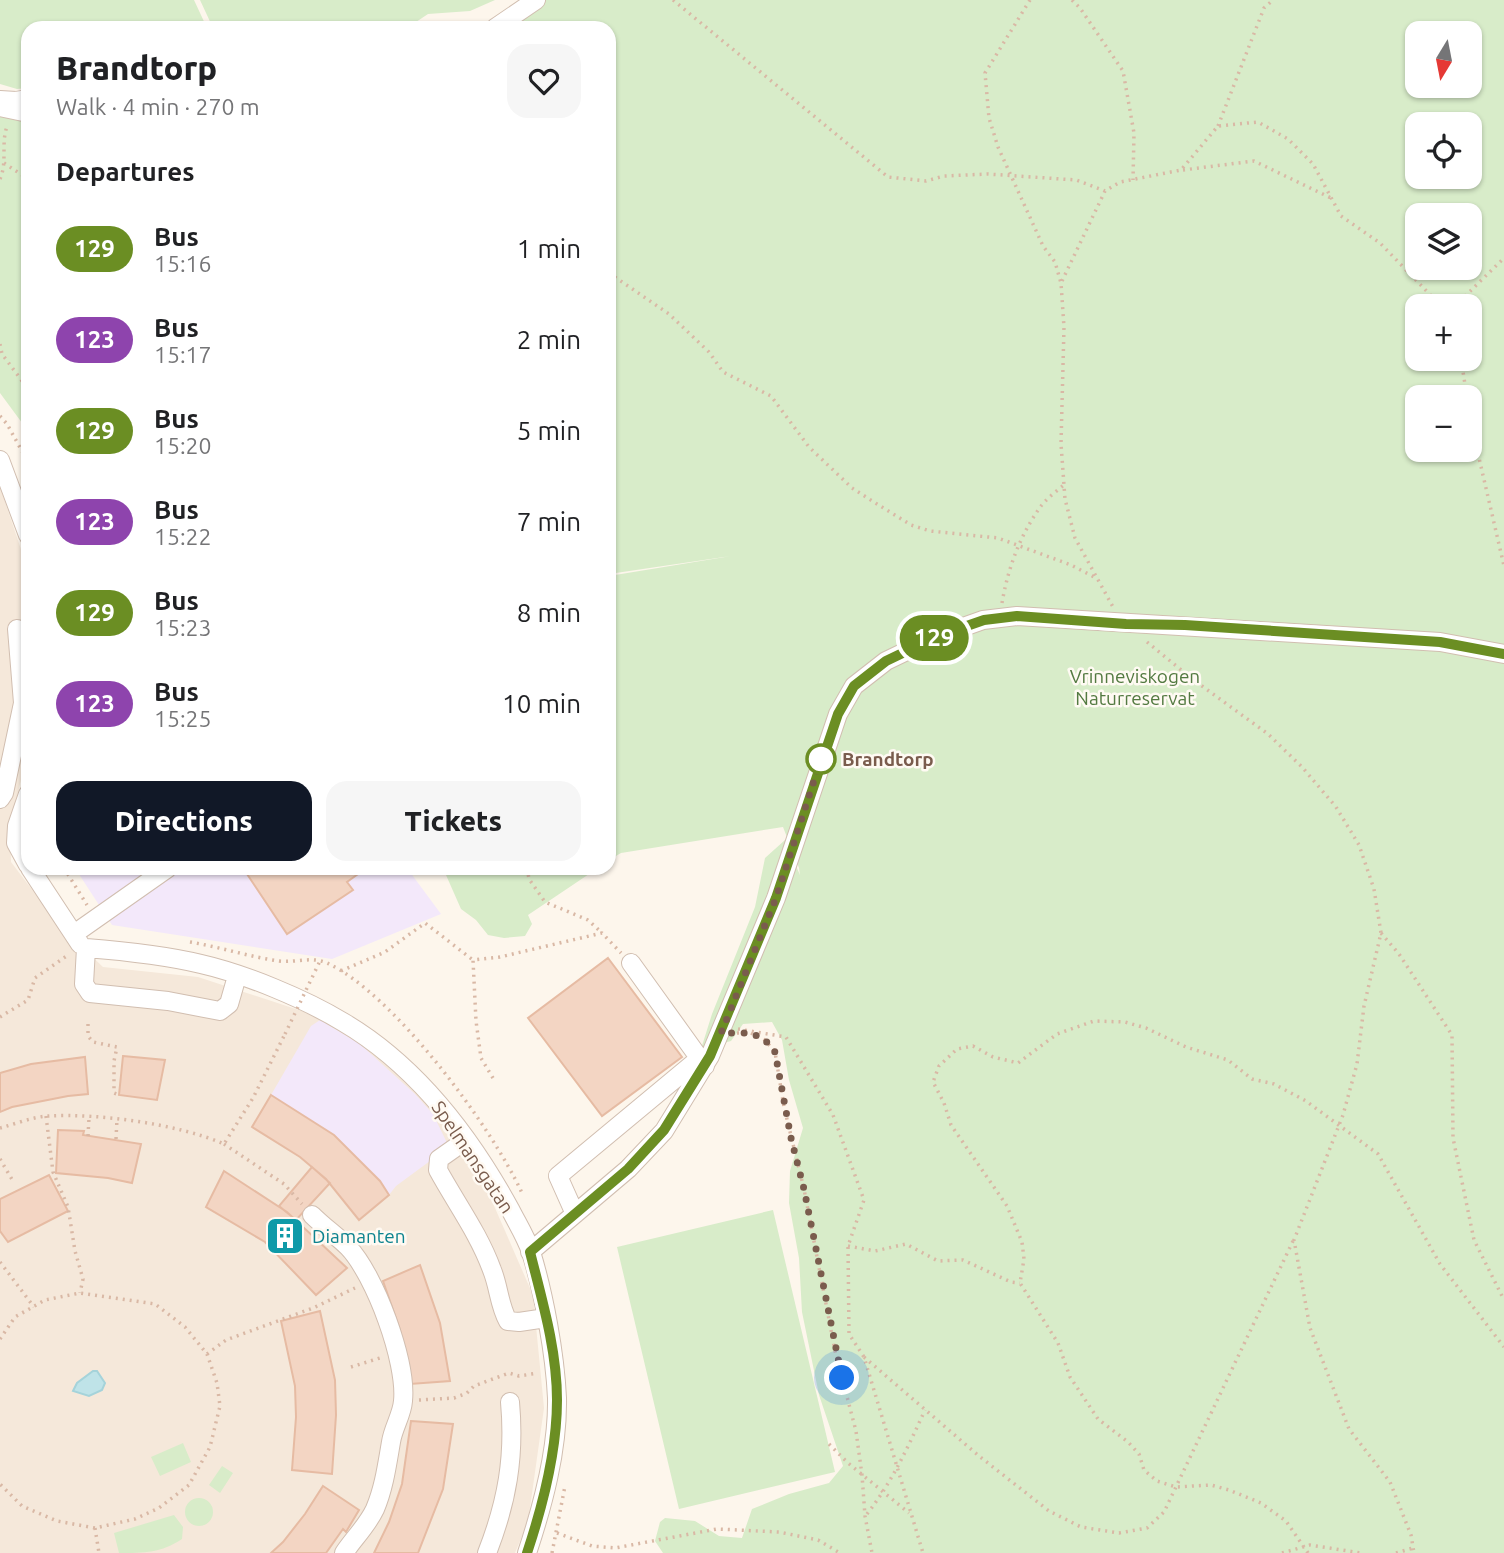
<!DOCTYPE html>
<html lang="en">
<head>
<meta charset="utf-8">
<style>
	:root { --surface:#fff; --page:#f6f6f6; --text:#202124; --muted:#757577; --accent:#111827 }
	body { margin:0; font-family:Ubuntu,sans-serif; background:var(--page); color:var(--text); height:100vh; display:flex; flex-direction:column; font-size:26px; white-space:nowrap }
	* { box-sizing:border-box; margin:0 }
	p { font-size:23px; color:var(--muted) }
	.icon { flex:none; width:38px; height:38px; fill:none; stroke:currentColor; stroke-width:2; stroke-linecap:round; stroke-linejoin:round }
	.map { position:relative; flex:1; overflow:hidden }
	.sheet { position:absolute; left:21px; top:21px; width:595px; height:854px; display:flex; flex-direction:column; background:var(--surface); border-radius:21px; box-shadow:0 2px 5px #0004 }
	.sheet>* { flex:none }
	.badge { padding:0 14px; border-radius:23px; font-size:24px; line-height:46px }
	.needle { width:46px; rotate:190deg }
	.tools { position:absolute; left:1405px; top:21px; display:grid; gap:14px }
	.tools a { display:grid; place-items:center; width:77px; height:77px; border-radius:14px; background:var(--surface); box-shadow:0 2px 5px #0004; font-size:35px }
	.you { position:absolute; width:35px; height:35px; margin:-18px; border:5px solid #fff; border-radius:50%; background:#1a73e8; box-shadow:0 0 0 10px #1a73e833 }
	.map>.badge { position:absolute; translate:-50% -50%; box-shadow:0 0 0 4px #fff }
	h2 { padding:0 35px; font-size:26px; line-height:63px }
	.round { display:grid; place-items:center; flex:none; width:74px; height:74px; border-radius:21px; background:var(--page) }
	.overview { display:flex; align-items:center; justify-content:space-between; height:119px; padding:0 35px }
	h1 { font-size:33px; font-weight:800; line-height:52px }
	.cta { display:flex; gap:14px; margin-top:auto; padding:14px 35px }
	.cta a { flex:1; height:80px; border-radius:21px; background:var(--accent); color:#fff; font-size:28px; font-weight:800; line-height:80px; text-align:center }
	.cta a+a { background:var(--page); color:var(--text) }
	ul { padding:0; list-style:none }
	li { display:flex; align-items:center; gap:21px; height:91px; padding:0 35px }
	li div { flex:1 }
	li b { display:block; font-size:26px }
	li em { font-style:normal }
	li .badge { min-width:77px; font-weight:700; text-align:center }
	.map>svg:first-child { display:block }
	.residential { fill:#f5e8da }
	.education { fill:#f3e8fa }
	.green { fill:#d8ecc9; fill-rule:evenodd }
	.water { fill:#bfe3e8; stroke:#a5d3da; stroke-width:2 }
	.building { fill:#f3d5c3; stroke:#e6bba3; stroke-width:2 }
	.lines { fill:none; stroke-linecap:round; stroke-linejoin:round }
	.minor-casing { stroke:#d1beb0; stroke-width:20 }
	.path { stroke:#d9b8a5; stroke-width:3.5; stroke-dasharray:2 5; stroke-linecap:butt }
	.minor { stroke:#fff; stroke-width:18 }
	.path-bridge { stroke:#d9b8a5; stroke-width:3.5; stroke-dasharray:2 5; stroke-linecap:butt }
	.line-casing { stroke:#fff; stroke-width:16 }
	.line { stroke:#6b8e23; stroke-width:10 }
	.walk { stroke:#7a5c4d; stroke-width:7; stroke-dasharray:0 12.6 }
	.stop-dot { fill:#fff; stroke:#6b8e23; stroke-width:3.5 }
	.labels { text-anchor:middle; stroke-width:5; stroke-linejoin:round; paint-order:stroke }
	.park-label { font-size:19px; fill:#537a41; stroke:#fffaf3 }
	.stop-label { font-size:19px; font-weight:bold; fill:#7a5c4d; stroke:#fffaf3; text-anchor:start }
	.street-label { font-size:19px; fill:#7a5c4d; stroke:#fffaf3 }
	.culture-label { font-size:19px; fill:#0d838f; stroke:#fffaf3; text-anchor:start }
</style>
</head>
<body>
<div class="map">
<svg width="1504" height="1553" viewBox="0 0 1504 1553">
	<rect width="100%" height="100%" fill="#fdf6ec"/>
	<!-- residential -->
	<path class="residential" d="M0 487 28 570V751L10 825 11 862 59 925 103 967 198 977 323 1018 407 1078 441 1115 488 1192 533 1295 544 1408 528 1522 515 1553H0Z"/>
	<!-- education -->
	<path class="education" d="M75 868H407L441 914 332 959 112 925Z
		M320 1020 360 1044 415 1094 433 1114 449 1147 396 1186 389 1195 380 1181 334 1135 271 1095 311 1026Z"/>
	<!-- green -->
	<path class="green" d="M0 0H194L207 28H28V88L17 89 0 84Z
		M200 0H495L470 11 428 14 407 28H213Z
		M537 0H1504V1553H663L655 1541 660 1522 665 1518 695 1521 719 1536 742 1538 752 1509 789 1494 829 1483 843 1466 819 1395 802 1312 799 1258 789 1203 790 1171 803 1128 789 1080 782 1040 772 1022 743 1024 731 1041 701 1049 712 1014 755 907 765 858 785 840 800 875 799 868 783 827 621 853 609 860V576L731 556 609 574V28H472L507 22ZM1418 33H1470V86H1418ZM1418 124H1470V177H1418ZM1418 215H1470V268H1418ZM1418 306H1470V359H1418ZM1418 397H1470V450H1418Z
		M0 90 28 99V431L0 393Z
		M436 868H598L528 915 532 924 525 936 504 938 488 935 476 920 461 909 446 875Z
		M773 1210 835 1472 679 1509 617 1247Z
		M183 1443 191 1462 160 1476 151 1457Z
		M222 1466 233 1473 220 1493 209 1485Z
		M185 1512a14 14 0 1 1 28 0a14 14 0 1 1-28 0Z
		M174 1515 183 1527 182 1539C161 1553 145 1553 119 1553L114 1533Z"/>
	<!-- water -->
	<path class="water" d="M93 1371H97L105 1383 102 1390 89 1396 73 1391 77 1383Z"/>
	<!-- building -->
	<path class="building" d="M243 868H365V869L347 882 353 890 287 934Z
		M608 958 682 1057 602 1116 528 1018Z
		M123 1056 165 1060 157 1100 119 1095Z
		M85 1057 88 1094 68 1096 12 1107 0 1112V1073L31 1064Z
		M271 1095 334 1135 380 1181 389 1195 359 1220 326 1179 300 1157 252 1127Z
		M58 1130 84 1131 83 1135 141 1144 132 1183 108 1178 56 1173Z
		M312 1167 330 1183 296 1220 279 1206Z
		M224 1171 287 1212 347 1268 316 1295 265 1242 206 1207Z
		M49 1175 68 1211 8 1242 0 1231V1199Z
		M420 1265 440 1323 450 1381 410 1384 400 1330 383 1281Z
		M320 1311 335 1380 336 1415 332 1474 292 1470 296 1417 295 1386 281 1321Z
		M411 1421 453 1424 443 1489 418 1553H374L389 1522 402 1484Z
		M323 1486 359 1510 346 1532 343 1529 326 1553H271L283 1542 305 1514Z"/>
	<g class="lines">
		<defs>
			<path id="minor" d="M495 28 536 0
				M0 100 16 101 28 99
				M0 107 28 113
				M0 460 28 535
				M28 794 17 826 16 843 28 865
				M0 799 4 793 23 703 17 629
				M30 868 80 944
				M74 934 168 868
				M86 948C124 951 164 955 201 964 245 974 305 999 343 1022 416 1065 470 1136 510 1209 517 1223 526 1237 531 1252 544 1294 555 1354 557 1398 558 1450 543 1505 527 1553
				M86 948 84 984 90 993 168 1001 220 1011 229 1004 237 976
				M631 963 705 1066
				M466 1140 439 1159 438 1170C456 1203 479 1234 492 1270 499 1287 499 1305 508 1321L519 1322 546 1318
				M575 1214 558 1176 700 1058
				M312 1215C324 1227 337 1236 348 1247 375 1275 407 1362 403 1401 402 1415 393 1428 391 1442 387 1465 384 1488 375 1509 367 1526 354 1538 344 1553
				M530 1252 628 1169 664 1131 710 1056 776 898 838 714 854 686 886 661 938 636 983 620 1017 616 1440 642 1504 654
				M487 1553C507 1502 515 1457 510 1402"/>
		</defs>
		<!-- minor casing -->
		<use href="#minor" class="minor-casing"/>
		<!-- path -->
		<path class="path" d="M673 0 888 177 926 181 944 176 988 174 1076 180 1105 191
			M1030 0 985 73 989 118 998 147 1043 246 1055 262 1061 283 1064 327 1061 444 1065 499 1075 538 1113 607
			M1072 0 1080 8 1123 71 1134 133 1133 180
			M1218 126 1264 8 1273 0
			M4 163 28 179
			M1183 170 1254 161 1331 198
			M0 179C8 161 0 142 8 124
			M609 273 669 314 709 352 723 372 771 396 809 447 852 488 877 504 911 525 930 531 998 538 1071 565 1098 579
			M1062 281 1105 191 1120 182 1181 170 1218 126 1258 122 1288 139 1313 164 1341 216 1380 243 1441 306
			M1455 306 1504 258
			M0 344 2 354 28 389
			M1461 359 1467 397
			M0 416 7 424 28 462
			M1470 419 1504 566
			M1002 603C1008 568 1020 535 1041 506 1047 498 1057 491 1065 484
			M1147 642 1191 678 1268 734 1302 767 1336 807 1359 845 1374 889 1381 933 1364 1006 1357 1064 1343 1115 1294 1240 1310 1328 1349 1429 1390 1482 1411 1535 1414 1553
			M64 868 87 905
			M527 868 529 879 545 902 588 920 601 932
			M1381 933 1399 954 1452 1035 1453 1138 1474 1240 1504 1300
			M190 942C220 947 250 957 279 961 296 963 311 956 327 963 393 993 492 1127 522 1193
			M341 971 385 952 425 923 473 960
			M0 1017 28 1000 35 978 68 955
			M88 1024V1036L93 1042 117 1047 114 1061V1093L119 1095
			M738 1029 786 1037 833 1115 864 1200 848 1246 849 1334 864 1357 923 1553
			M737 1033H751L765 1040 775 1052 784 1107 804 1189 835 1351 856 1431 862 1475 865 1516 872 1553
			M493 1078 481 1058 476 1021 473 960 500 957 602 933 621 953
			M46 1116 53 1172 68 1207 75 1251 83 1279 80 1293
			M0 1128C15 1124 32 1117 48 1116 98 1113 178 1124 224 1144L253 1098 285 1034
			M88 1136 89 1118
			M116 1139 117 1119
			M224 1144 284 1184 302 1204
			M0 1159 13 1181
			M848 1246 875 1251 906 1244 938 1261 963 1260 1011 1282 1020 1283
			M0 1262 34 1307
			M0 1339 15 1317 45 1300 80 1293 155 1304 185 1327 207 1354 217 1383 220 1406 210 1447 189 1485 159 1508 135 1519 95 1528 57 1521 22 1506 0 1484
			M207 1354 226 1340 313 1308 355 1288
			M864 1357 979 1456 1049 1511 1081 1527 1119 1533 1147 1528 1164 1512 1293 1241
			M351 1367 383 1357
			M419 1400 454 1398 467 1393 474 1386 509 1373 519 1376 538 1373
			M829 1444 848 1463 909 1513
			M867 1514C892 1482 908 1447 925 1410
			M95 1528 99 1553
			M557 1533 592 1546 615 1548 717 1529 779 1532 818 1540 840 1553
			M552 1553 565 1486
			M1282 1553 1310 1545 1361 1553
			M1308 1553 1286 1521 1261 1503 1229 1490 1211 1485 1176 1487 1157 1481 1144 1470 1139 1454 1128 1442 1098 1419 1070 1377 1058 1343 1020 1283 1024 1259 1022 1242 1007 1206 951 1125 944 1103 933 1082 939 1066 957 1049 973 1046 993 1057 1018 1063 1057 1034 1094 1021 1125 1022 1146 1028 1186 1047 1228 1060 1252 1079 1274 1084 1306 1101 1378 1154 1440 1264 1504 1347
			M1396 1553 1413 1548"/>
		<!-- minor -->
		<use href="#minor" class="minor"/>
		<!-- path-bridge -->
		<path class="path-bridge" d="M285 1034 320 961"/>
	</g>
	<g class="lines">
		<defs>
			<path id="line" d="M527 1553C543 1505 557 1452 557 1400 557 1350 542 1300 530 1252L628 1169 664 1130 710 1056 776 898 838 714 854 686 886 661 938 636 984 620 1017 616 1126 624 1185 625 1440 642 1504 654"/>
		</defs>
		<!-- line casing -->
		<use href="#line" class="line-casing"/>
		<!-- line -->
		<use href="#line" class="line"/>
		<!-- walk -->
		<path class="walk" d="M821 759 776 898 721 1033H751L765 1040 775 1052 791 1138 804 1189 842 1378"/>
	</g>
	<!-- icons -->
	<defs>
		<symbol id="building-square" viewBox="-11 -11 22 22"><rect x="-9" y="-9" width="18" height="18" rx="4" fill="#0f9aa8" stroke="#fffaf3"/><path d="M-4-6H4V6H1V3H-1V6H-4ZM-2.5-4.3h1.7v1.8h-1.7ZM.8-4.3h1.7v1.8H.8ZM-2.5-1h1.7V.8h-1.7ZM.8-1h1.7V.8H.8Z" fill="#fff"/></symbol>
	</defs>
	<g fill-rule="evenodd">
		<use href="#building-square" x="263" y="1214" width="44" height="44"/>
	</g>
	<!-- markers -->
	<circle class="stop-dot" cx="821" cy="759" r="14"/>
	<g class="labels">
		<!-- park labels -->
		<g class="park-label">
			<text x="1135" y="683">Vrinneviskogen<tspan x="1135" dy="22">Naturreservat</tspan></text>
		</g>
		<!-- stop labels -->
		<g class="stop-label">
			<text x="842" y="766">Brandtorp</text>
		</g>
		<!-- street labels -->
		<g class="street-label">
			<text transform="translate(473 1157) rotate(56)" y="7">Spelmansgatan</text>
		</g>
		<!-- culture labels -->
		<g class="culture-label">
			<text x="312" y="1243">Diamanten</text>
		</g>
	</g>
</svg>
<div class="tools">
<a><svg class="needle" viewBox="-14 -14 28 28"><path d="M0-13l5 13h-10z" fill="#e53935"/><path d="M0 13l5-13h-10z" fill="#757577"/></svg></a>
<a><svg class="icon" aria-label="locate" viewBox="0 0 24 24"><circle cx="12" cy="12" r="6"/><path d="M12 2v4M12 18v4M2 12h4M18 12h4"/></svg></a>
<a><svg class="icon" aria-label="layers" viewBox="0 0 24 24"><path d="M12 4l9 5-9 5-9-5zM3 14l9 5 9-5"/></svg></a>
<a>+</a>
<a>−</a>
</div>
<div class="you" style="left:842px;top:1378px"></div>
<b class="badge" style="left:934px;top:638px;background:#6b8e23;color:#fff">129</b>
<section class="sheet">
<div class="overview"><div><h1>Brandtorp</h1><p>Walk · 4 min · 270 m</p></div><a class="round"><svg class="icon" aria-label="heart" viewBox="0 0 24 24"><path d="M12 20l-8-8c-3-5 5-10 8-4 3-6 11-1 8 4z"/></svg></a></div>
<h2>Departures</h2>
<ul>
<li><span class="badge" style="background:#6b8e23;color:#fff">129</span><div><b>Bus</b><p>15:16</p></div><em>1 min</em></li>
<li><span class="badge" style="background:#8e44ad;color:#fff">123</span><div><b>Bus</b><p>15:17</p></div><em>2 min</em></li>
<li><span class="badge" style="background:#6b8e23;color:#fff">129</span><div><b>Bus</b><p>15:20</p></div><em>5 min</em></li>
<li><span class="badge" style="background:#8e44ad;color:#fff">123</span><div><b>Bus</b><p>15:22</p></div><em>7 min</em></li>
<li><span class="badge" style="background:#6b8e23;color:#fff">129</span><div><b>Bus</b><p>15:23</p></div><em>8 min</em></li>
<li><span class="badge" style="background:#8e44ad;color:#fff">123</span><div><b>Bus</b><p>15:25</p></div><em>10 min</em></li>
</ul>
<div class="cta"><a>Directions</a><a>Tickets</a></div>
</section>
</div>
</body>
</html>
